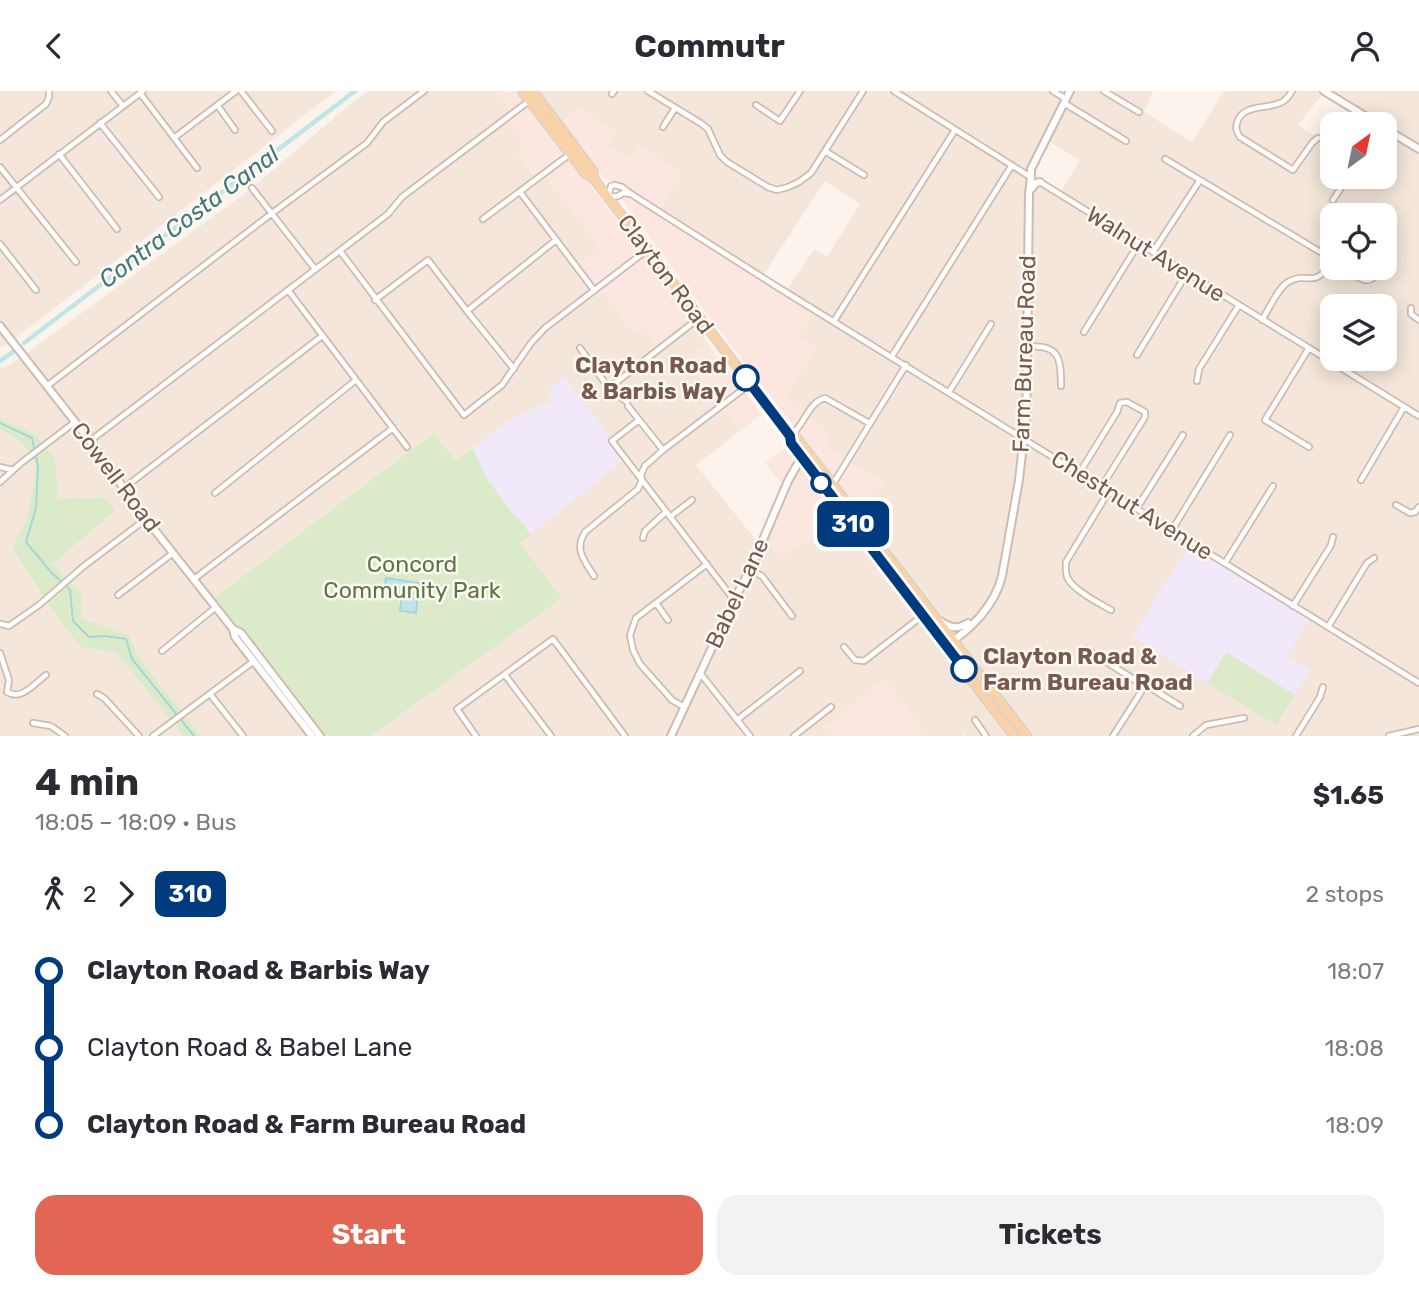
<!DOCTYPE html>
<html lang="en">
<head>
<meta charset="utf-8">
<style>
	:root { --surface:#fff; --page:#f2f2f3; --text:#2b2b33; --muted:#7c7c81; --accent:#e36655 }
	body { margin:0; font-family:Rubik,sans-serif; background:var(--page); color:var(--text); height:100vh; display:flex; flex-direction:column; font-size:26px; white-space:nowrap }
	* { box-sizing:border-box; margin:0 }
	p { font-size:23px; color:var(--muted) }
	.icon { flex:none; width:38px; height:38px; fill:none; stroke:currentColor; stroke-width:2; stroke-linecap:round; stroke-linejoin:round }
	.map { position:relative; height:645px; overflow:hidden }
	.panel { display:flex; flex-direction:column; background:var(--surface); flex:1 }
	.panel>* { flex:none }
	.badge { padding:0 14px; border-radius:10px; font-size:24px; line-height:46px }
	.needle { width:46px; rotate:33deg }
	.buttons { position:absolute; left:1320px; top:21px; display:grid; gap:14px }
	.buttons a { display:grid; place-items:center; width:77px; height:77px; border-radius:14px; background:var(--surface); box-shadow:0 4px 18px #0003; font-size:35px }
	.map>.badge { position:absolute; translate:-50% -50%; box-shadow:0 0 0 4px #fff }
	.legs { display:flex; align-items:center; gap:10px; height:77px; padding:0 35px; font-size:23px }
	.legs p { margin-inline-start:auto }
	.overview { display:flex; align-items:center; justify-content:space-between; height:119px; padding:0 35px }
	h1 { font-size:38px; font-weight:700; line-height:52px }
	.button { display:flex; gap:14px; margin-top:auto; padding:14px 35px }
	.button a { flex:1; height:80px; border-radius:21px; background:var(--accent); color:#fff; font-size:28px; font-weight:700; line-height:80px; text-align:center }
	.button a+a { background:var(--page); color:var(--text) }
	ul { padding:0 35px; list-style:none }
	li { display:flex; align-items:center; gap:24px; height:77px; font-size:26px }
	li i { display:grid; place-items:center; width:10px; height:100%; margin:0 9px; background:currentColor }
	li i::after { content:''; width:18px; height:18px; margin:-9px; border:5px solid; border-radius:50%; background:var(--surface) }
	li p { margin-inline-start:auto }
	li:first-child i { background:linear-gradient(#0000 50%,currentColor 0) }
	li:last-child i { background:linear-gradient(currentColor 50%,#0000 0) }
	header { display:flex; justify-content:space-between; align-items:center; height:91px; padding:0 35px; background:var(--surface); font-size:32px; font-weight:700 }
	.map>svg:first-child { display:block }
	.residential { fill:#f4e6da; fill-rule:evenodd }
	.commercial { fill:#fce6e0 }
	.education { fill:#f1e8f9 }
	.green { fill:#dbebca }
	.water { fill:#c0e5e7; stroke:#a6d6d8; stroke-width:2 }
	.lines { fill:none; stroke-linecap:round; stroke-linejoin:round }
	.stream { stroke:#a6d6d8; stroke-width:2 }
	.canal { stroke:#c0e5e7; stroke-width:4.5 }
	.minor-casing { stroke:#cfbbb0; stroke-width:8 }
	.tertiary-casing { stroke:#cfbbb0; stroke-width:10 }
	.primary-casing { stroke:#d9d1cd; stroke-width:11 }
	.minor { stroke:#fff; stroke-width:4.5 }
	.tertiary { stroke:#fff; stroke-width:6 }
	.primary { stroke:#f9d2a7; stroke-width:8 }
	.line-1-casing { stroke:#fff; stroke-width:16 }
	.line-1 { stroke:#003b80; stroke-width:10 }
	.stop-1-dot { fill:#fff; stroke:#003b80; stroke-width:3.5 }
	.labels { text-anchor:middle; stroke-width:5; stroke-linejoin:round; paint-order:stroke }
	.street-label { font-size:23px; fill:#78594e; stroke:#fff9f3 }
	.stop-label { font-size:23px; font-weight:bold; fill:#78594e; stroke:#fff9f3; text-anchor:end }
	.park-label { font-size:23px; fill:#587843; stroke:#fff9f3 }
	.water-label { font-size:24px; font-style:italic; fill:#41787c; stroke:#fff9f3 }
</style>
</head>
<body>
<header><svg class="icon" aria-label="back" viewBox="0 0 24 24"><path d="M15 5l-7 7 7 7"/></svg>Commutr<svg class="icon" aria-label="person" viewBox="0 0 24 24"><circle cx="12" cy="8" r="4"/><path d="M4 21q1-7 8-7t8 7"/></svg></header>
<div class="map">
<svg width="1419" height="645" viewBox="0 0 1419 645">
	<rect width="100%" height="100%" fill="#fcf4ec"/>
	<!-- residential -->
	<path class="residential" d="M0 0H336L12 250 0 257Z
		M368 0H495L513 23 524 55 517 61 537 88 544 83 600 156 598 196 644 237 656 252 689 227 708 252 685 271 691 275 740 340 696 374 760 454 764 448 845 422 991 614 986 618 1007 645H966L959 636 964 645H923L915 627 884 587 824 637 830 645H371L561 507 520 452 625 367 552 311 516 325 456 370 431 343 211 509 235 546 312 645H201L139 567 129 544 81 527 83 504 53 473 116 419 104 406 58 408 35 343 0 327V276H6L23 265 252 97 341 21Z
		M533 0H1153L1144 21 1192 51 1224 0H1419V645H1027L954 549 975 528 956 538 939 530 860 429 848 370 824 355V340L806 325V323L785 309 816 256 799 245 786 200 814 158 827 166 860 113 825 90 762 186 659 121 682 82 638 53 629 68 608 54 617 39 561 30 558 33ZM1324 1 1357 21 1350 33H1384V86H1332V37L1329 36 1320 48 1298 34ZM1045 48 1080 69 1059 103 1036 92 1030 94 1037 65ZM1332 124H1384V177H1332ZM1332 215H1384V268H1332ZM1311 526 1286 565 1132 546Z
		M0 339 17 348 32 364 36 378 26 430 12 458 45 509 80 556 117 562 183 645H0Z"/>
	<!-- commercial -->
	<path class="commercial" d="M495 0H522L583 84 685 220 689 227 656 252 644 237 634 244 598 196 592 201 577 176 600 156 544 83 537 88 517 60 524 55 505 28 512 23Z
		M579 16 617 40 608 54 628 68 638 53 683 82 659 120 816 219 800 245 817 255 785 309 807 323 806 325 825 337 824 340 831 345 824 355 848 370 885 390 860 429 808 362 802 346 694 206 619 104 629 102 614 94 613 90 605 88 561 30Z
		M708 252 717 266 762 323 740 340 691 275H688L685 271Z
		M791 352 845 422 782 468 764 448 785 397 765 372Z
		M884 587 915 627 923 645H830L824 637Z"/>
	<!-- education -->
	<path class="education" d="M565 286 625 367 531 444 518 426 516 427 485 385 473 357 516 325 552 311 548 299Z
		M1191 451 1311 526 1287 565 1310 579 1276 634 1132 546Z"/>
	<!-- green -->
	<path class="green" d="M0 327 35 343 55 368 58 408 104 406 116 419 53 473 83 504 81 527 129 544 139 567 201 645H183L117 562 80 556 45 509 12 457 26 430 36 378 32 364 17 348 0 339Z
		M433 342 456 370 473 357 485 385 516 427 518 426 531 444 520 452 562 507 371 645H320L211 509Z
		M1226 561 1295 604 1276 634 1207 592Z"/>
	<!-- water -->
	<path class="water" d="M386 487 419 492 416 522 400 520 402 505 384 503Z"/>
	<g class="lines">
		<!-- stream -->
		<path class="stream" d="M0 332 32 347 38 375 36 417 26 451 51 481 70 499 73 530 89 546 105 545 126 548 132 568 194 645"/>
		<!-- canal -->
		<path class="canal" d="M24 252 355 0
			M0 270 14 260"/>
		<defs>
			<path id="minor" d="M111 0 123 15
				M241 0 272 40
				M648 0 702 33 708 38 720 64 727 71 768 96 777 99 788 96 799 91 811 82 863 0
				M894 0 1032 87
				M1053 0 1066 8
				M1104 0 1139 21
				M1292 0C1289 5 1286 10 1280 12 1266 18 1244 14 1238 29 1235 36 1236 40 1240 46L1293 79 1312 52 1318 47
				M140 2 197 77
				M612 3 614 0
				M1064 12 1126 50
				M756 14 780 30 800 0
				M218 15 235 39
				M100 32 159 106
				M663 36 675 17
				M174 47 236 0
				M0 49 46 13 49 6V0
				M825 60 864 84
				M59 63 117 138
				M1165 68 1332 168
				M0 76 76 171
				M1040 91 1419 325
				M614 94 622 96 631 103 623 102 618 105 608 106 611 95Z
				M252 97 315 178
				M520 101 594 199
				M631 103 779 197 1419 592
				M0 109 143 0
				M1333 109 1348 86
				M483 128 570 63
				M0 153 36 199
				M340 160 464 324 502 294 531 252 545 237 647 159
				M1153 161 1200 89
				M1384 173 1387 168
				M1345 177C1362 188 1368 198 1382 177
				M288 199 407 356
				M375 209 428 169 467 220 514 278
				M1411 217V223L1419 229
				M467 220 556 149
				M1262 229C1269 218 1278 197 1288 191 1309 179 1312 200 1332 171
				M834 230 955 39
				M1084 241 1139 152
				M1027 256C1060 252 1061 269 1061 295
				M580 257 608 296 627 311
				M1309 257 1265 329 1309 356
				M1137 264 1187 182
				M892 265 1012 74
				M1197 290 1199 278 1239 214
				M47 295 271 123 367 52 383 31 424 0
				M609 297 699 227
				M949 301 991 233
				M628 315 663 359
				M639 329 612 350 734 509
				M791 344C805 334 807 312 825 307L869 332
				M90 350 388 123 402 106 529 10
				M0 376 13 379
				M1080 381 1117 321 1120 312 1127 311 1145 321V326L1102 395
				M1361 389 1404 316
				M0 391 21 372 75 331
				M833 393 906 274
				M124 397 322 245
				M1109 400 1066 471C1066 477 1065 483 1068 488 1075 500 1099 512 1111 519
				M215 402 356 289
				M1396 414 1410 422 1415 421 1419 416
				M1137 417 1183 344
				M670 426 692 409
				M1172 439 1230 344
				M643 447 645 440 666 421
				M1225 472 1273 395
				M750 479 762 485 792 525
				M594 485C584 469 574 459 585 441L638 398 642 389 641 383 645 375 663 359 750 293
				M194 488 393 337
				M118 504 173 462
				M656 512 668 529
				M1293 515 1331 454 1333 446
				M1 533 9 535 39 514 84 475 146 428
				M1328 536 1367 472 1374 467
				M844 556 855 569 864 570 922 525
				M1086 558 1138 591 1142 597 1141 601 1113 645
				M162 560 216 516
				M0 562 9 589 7 601C21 610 34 593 46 584
				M700 582 750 645
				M505 584 551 645
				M1142 597H1151L1180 615
				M97 603 104 607 139 645
				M210 603 243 645
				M684 616 672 609 640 573 633 559 630 544 636 527 707 473
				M737 629 800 580
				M975 629 986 645
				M33 632 51 635 65 645
				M153 645 254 570
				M476 645 457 618 553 548 625 645
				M794 645 831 616
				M1193 645 1206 634 1244 627
				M1296 645 1320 606 1323 596
				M1389 645 1419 638"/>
			<path id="tertiary" d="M1324 0 1378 33
				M1384 37 1419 58
				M1031 98 1036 92 1040 91
				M0 235 90 350 146 428 233 538 241 542 320 645
				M940 530C951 537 956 539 968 532
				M233 538 235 546 312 645
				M946 554C971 539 995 514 1002 485L1019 389 1023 353 1026 342 1029 103 1031 86V78L1070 0
				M671 645 734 509 750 479 788 390 797 374 804 366"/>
			<path id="primary" d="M522 0 585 82 594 88 790 345 796 346 1027 645
				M533 0 593 80 594 88
				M790 345V351L1014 645"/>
		</defs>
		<!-- minor casing -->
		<use href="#minor" class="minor-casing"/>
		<!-- tertiary casing -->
		<use href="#tertiary" class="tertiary-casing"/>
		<!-- primary casing -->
		<use href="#primary" class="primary-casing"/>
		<!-- minor -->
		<use href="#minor" class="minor"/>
		<!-- tertiary -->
		<use href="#tertiary" class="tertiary"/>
		<!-- primary -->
		<use href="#primary" class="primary"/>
	</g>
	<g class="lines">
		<defs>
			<path id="line-1" d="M746 287 790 345 791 352 964 578"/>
		</defs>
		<!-- line-1 casing -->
		<use href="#line-1" class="line-1-casing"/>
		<!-- line-1 -->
		<use href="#line-1" class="line-1"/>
	</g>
	<!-- markers -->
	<g class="stop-1-dot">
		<circle cx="746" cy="287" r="12"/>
		<circle cx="821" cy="392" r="9"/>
		<circle cx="964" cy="578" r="12"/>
	</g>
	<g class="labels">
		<!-- street labels -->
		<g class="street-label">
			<text transform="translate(1156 163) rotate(32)" y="8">Walnut Avenue</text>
			<text transform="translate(666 183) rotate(53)" y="8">Clayton Road</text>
			<text transform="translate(1024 263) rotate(-88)" y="8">Farm Bureau Road</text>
			<text transform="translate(116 386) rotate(53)" y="8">Cowell Road</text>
			<text transform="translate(1132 414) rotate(32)" y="8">Chestnut Avenue</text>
			<text transform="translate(737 502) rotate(-65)" y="8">Babel Lane</text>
		</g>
		<!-- stop labels -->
		<g class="stop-label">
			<text x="727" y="282">Clayton Road<tspan x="727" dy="26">&amp; Barbis Way</tspan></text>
			<text x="983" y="573" text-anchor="start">Clayton Road &amp;<tspan x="983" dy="26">Farm Bureau Road</tspan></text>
		</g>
		<!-- park labels -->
		<g class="park-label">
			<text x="412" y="481">Concord<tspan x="412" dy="26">Community Park</tspan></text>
		</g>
		<!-- water labels -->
		<g class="water-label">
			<text transform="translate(189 126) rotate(-37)" y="8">Contra Costa Canal</text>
		</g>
	</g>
</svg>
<div class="buttons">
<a><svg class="needle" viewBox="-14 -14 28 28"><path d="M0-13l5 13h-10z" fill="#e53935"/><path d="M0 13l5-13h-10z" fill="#7c7c81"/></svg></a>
<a><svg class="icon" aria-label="locate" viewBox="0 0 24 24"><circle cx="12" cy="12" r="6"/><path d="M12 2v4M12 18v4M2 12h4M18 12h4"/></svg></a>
<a><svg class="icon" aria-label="layers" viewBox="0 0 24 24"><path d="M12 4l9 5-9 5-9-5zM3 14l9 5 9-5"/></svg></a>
</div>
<b class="badge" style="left:853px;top:433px;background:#003b80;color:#fff">310</b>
</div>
<section class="panel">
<div class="overview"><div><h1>4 min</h1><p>18:05 – 18:09 · Bus</p></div><b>$1.65</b></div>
<div class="legs"><svg class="icon" aria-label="walk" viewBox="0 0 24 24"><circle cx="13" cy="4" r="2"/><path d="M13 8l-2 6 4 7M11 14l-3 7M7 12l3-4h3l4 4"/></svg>2<svg class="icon" aria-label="forward" viewBox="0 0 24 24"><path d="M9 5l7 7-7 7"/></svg><b class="badge" style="background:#003b80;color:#fff">310</b><p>2 stops</p></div>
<ul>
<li><i style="color:#003b80"></i><b>Clayton Road &amp; Barbis Way</b><p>18:07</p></li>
<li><i style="color:#003b80"></i><span>Clayton Road &amp; Babel Lane</span><p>18:08</p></li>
<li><i style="color:#003b80"></i><b>Clayton Road &amp; Farm Bureau Road</b><p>18:09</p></li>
</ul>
<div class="button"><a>Start</a><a>Tickets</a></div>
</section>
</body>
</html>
